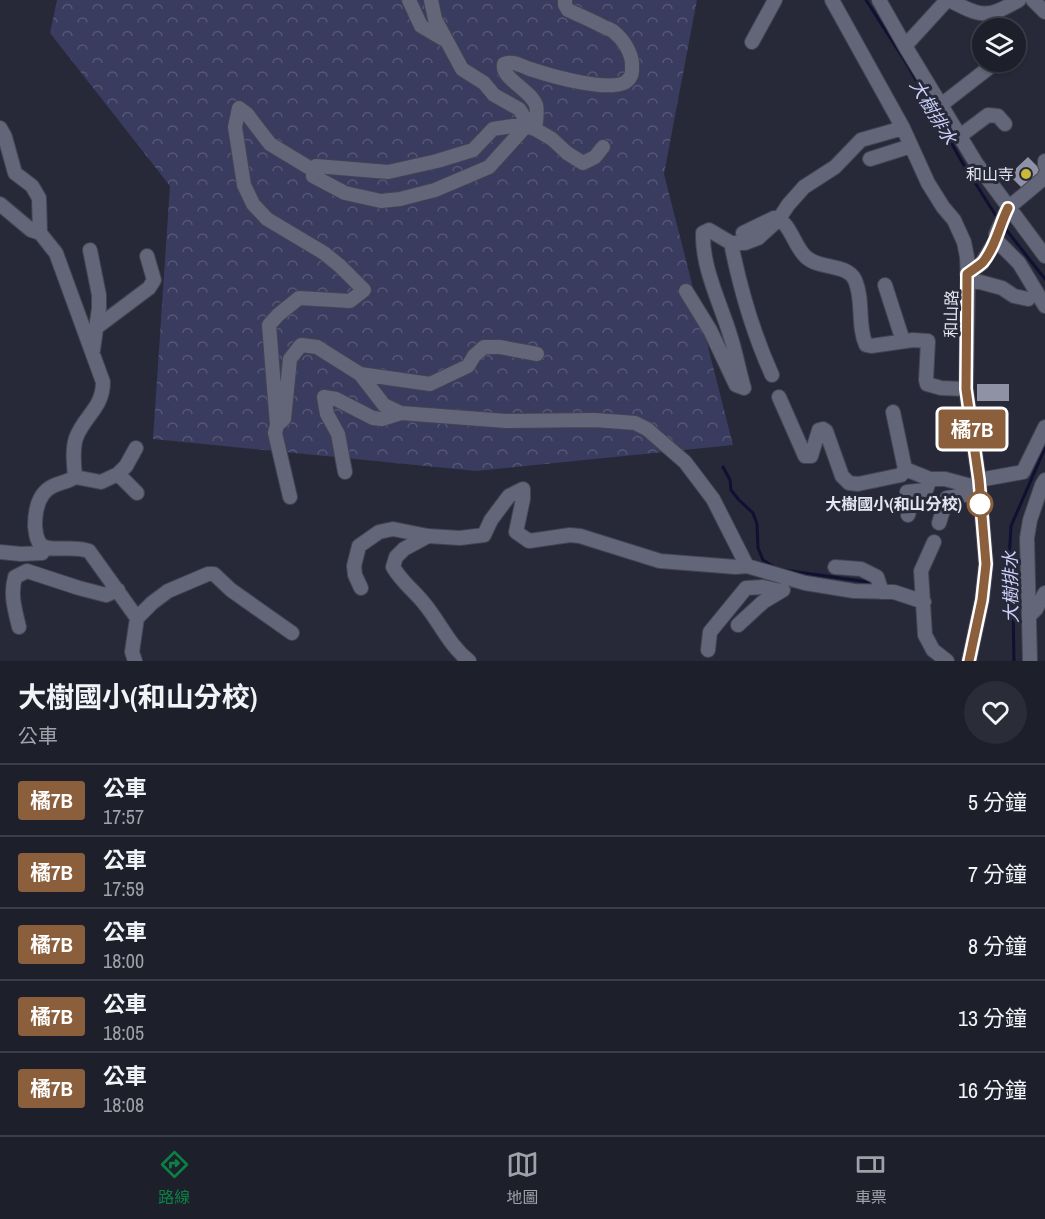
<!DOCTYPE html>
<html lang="zh-TW">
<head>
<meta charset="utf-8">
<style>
	:root { --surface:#1d1f2b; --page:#2a2c37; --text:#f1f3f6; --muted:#a0a2a9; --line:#3b3d47; --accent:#0b8043 }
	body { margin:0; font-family:"Archivo Narrow","Noto Sans TC",sans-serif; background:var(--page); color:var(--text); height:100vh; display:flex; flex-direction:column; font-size:22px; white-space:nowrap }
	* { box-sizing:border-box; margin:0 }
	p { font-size:20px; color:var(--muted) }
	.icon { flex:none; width:33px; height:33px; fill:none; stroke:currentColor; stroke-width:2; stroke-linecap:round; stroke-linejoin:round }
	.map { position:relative; height:661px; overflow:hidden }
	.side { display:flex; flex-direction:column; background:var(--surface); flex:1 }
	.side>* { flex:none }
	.badge { padding:0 12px; border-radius:4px; font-size:21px; line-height:39px }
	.tools { position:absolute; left:972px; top:18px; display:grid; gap:12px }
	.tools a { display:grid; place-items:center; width:54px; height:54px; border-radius:50%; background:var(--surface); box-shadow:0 2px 4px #0004,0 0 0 2px var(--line); font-size:30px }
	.map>.badge { position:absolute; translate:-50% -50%; box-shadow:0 0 0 3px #fff }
	.round { display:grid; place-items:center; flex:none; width:63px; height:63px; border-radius:32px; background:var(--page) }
	.overview { display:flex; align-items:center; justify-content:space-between; height:102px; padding:0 18px }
	h1 { font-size:28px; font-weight:700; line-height:45px }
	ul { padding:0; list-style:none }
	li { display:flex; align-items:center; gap:18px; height:72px; padding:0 18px; border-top:2px solid var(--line) }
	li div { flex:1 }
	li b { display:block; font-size:22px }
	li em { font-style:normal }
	li .badge { min-width:66px; font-weight:700; text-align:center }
	.dock { display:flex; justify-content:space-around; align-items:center; height:84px; border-top:2px solid var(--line); background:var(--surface); font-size:16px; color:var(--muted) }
	.dock a { display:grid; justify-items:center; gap:3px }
	.dock .selected { color:var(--accent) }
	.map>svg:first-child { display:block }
	.forest { fill:url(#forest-crowns) }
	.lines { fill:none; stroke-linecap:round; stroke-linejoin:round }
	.stream { stroke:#110f32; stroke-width:3 }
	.building { fill:#8f92a5 }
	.minor-casing { stroke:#434451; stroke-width:16 }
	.minor { stroke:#636578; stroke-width:14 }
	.line-casing { stroke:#fff; stroke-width:14 }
	.line { stroke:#8b5e3c; stroke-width:9 }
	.poi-dot { fill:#ccb938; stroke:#272939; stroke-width:2 }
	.stop-dot { fill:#fff; stroke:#8b5e3c; stroke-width:3 }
	.labels { text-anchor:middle; stroke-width:6; stroke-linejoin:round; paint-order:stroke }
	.poi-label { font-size:16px; fill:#e4e5f0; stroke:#272939; text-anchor:end }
	.street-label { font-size:16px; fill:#e4e5f0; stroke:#272939 }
	.stop-label { font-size:16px; font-weight:bold; fill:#e4e5f0; stroke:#272939; text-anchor:end }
	.water-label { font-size:18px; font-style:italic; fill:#cdd1fb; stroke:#272939 }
</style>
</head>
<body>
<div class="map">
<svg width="1045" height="661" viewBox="0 0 1045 661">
	<defs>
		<pattern id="forest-crowns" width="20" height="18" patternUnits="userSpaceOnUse" patternTransform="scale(1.5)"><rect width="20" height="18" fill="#393b5f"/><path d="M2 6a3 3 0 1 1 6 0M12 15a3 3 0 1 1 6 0" fill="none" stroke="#565776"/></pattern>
	</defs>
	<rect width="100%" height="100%" fill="#272939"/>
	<!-- forest -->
	<path class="forest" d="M57 0H697L664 174 733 445 476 471 153 439 170 186 50 33Z"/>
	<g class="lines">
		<!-- stream -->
		<path class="stream" d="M866 0 907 64 962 162 998 219
			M1004 227 1045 279
			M723 467 730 480 731 490 739 500 753 513 757 524 758 548 763 560 777 569 875 583
			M1014 661 1013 606 1008 577 1011 526 1045 448"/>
	</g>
	<!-- building -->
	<path class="building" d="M1028 157 1043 172 1025 191 1009 175Z
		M977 384H1009V401H977Z"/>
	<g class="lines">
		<defs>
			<path id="minor" d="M409 0 421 26 445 40
				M832 0 903 128 928 183 943 207 954 220 964 242 967 257 968 282 966 389 979 480 986 564 982 600 969 661
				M879 0 905 46 976 163 1045 256
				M949 0C982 17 986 19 1019 0
				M1033 0 1045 12
				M752 42 775 0
				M905 46 947 0
				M941 105 995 63
				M0 128 5 137 15 173 32 186 39 198 40 233 56 253 103 382C103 408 84 416 76 438 72 450 74 464 75 477 68 482 61 482 53 486 38 493 35 510 35 526 36 533 36 542 43 546 53 552 74 545 89 551L137 618 132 652 135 661
				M535 129C536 122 538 112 536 105 530 89 501 79 504 64 513 60 521 66 530 69 548 75 615 95 628 80 633 75 632 70 632 63 631 52 623 39 614 32 611 29 605 28 602 26 591 20 579 15 568 10L565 5V0
				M960 136 988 115 998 116 1005 124
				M870 159 911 146
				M1045 161V165
				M313 168 316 166 388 172 437 161 473 150 493 129 513 126H526L535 129 552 139 567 153 583 163 595 157 603 147
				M0 204 31 230 40 233
				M743 233 774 218C790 220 794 247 806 257 820 270 847 263 855 280 864 301 857 325 866 345L871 346 913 340 928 341 926 380 927 384 941 388 966 389
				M996 240 1019 263 1045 306
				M731 243C740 288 753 333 772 375
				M90 250 99 295V308L93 350
				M967 274 982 263 996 240V234L1008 208 1044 178 1045 175
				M968 282H980L1002 288 1014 296 1028 299
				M885 285 903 341
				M686 291 710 330 736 385 744 388C739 371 736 354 731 338 721 304 702 269 703 233L709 230 731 243H745L758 238 779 219 788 205 804 187 835 167 861 140 903 128
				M97 327 149 288 154 280 147 256
				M360 374 430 384 468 366 474 356 484 347H500L537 354
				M779 397 805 456H811L819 430 823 429 826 431 842 476 849 483 858 484 901 475 905 469 893 412
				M401 413 506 421 595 420 635 423 647 429 685 462 713 499 747 566 736 567 660 561 580 536 570 535 529 541 516 532 523 499V489L509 496 491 520 484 535 460 538 428 536 404 549 396 557 393 567C401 581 413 590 423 602 440 622 448 644 469 661
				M277 425 275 433 290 497
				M905 469 930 479H945L971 486 979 487
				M345 472 338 434 327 414 324 397 336 399 373 418 382 419 401 413 384 405 360 374 317 347 301 345 290 359 284 419 277 425 269 325 278 315 299 298 350 301 364 290 340 266 324 253 267 219 253 204 244 185 235 127 239 108 247 114 270 144 308 167 313 168V176L345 193 381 201 400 199 435 190 489 167 526 126V120L519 109 494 95 484 83 462 69 435 19 431 0
				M118 474 137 493
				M75 477 101 482 118 474 126 466 136 448
				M979 480 1023 472 1045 427
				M907 492 926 490 930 479
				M908 515 914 492
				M939 523 947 498 963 495 980 494
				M934 542 921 571 925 635 933 650 947 661
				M0 552 21 554 42 553 45 547
				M747 566 805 583 854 591 894 592 924 602
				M835 567 861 569 877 577 882 592
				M361 588 355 575 354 566 359 546 379 532 393 529 428 536
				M1029 616 1036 609 1045 593
				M137 618 152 603 168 591 208 574H214L231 590 292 633
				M738 625 763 602 783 590
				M19 627C15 610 10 595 15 577L27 571 79 588 106 595 118 590
				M708 650 710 632 746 588 763 587 781 591
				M1030 661 1027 538 1030 520 1042 485 1045 480"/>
		</defs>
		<!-- minor casing -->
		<use href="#minor" class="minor-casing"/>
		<!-- minor -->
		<use href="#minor" class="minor"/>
	</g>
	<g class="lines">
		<defs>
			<path id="line" d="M969 661 982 600 986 564 979 480 966 389 967 274C972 270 979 266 983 262 996 246 999 226 1008 208"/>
		</defs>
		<!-- line casing -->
		<use href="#line" class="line-casing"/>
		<!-- line -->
		<use href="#line" class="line"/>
	</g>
	<!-- markers -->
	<circle class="poi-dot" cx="1026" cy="174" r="6"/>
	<circle class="stop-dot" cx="980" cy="504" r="12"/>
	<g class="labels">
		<!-- poi labels -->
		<g class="poi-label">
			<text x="1014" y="180">和山寺</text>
		</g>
		<!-- street labels -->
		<g class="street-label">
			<text transform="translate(951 314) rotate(-89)" y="6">和山路</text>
		</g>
		<!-- stop labels -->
		<g class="stop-label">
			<text x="962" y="510">大樹國小(和山分校)</text>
		</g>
		<!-- water labels -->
		<g class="water-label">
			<text transform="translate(933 112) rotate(59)" y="6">大樹排水</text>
			<text transform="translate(1011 587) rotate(-91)" y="6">大樹排水</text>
		</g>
	</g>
</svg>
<div class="tools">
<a><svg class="icon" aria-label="layers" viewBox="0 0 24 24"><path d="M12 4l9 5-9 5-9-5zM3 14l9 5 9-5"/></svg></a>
</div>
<b class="badge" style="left:972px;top:429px;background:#8b5e3c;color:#fff">橘7B</b>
</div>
<section class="side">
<div class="overview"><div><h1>大樹國小(和山分校)</h1><p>公車</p></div><a class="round"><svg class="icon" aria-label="heart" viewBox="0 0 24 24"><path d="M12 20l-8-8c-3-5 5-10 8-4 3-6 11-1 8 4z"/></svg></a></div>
<ul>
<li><span class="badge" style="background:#8b5e3c;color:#fff">橘7B</span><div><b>公車</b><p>17:57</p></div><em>5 分鐘</em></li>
<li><span class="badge" style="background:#8b5e3c;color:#fff">橘7B</span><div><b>公車</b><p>17:59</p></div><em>7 分鐘</em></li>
<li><span class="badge" style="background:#8b5e3c;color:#fff">橘7B</span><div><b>公車</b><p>18:00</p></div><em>8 分鐘</em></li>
<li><span class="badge" style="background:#8b5e3c;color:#fff">橘7B</span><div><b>公車</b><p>18:05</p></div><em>13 分鐘</em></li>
<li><span class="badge" style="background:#8b5e3c;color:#fff">橘7B</span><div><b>公車</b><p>18:08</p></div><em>16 分鐘</em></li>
</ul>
</section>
<nav class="dock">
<a class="selected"><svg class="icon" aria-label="directions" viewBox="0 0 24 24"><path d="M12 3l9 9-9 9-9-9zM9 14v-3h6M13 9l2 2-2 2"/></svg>路線</a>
<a><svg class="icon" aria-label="map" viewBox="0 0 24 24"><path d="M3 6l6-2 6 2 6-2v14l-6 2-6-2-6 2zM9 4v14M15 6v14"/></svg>地圖</a>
<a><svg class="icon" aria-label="tickets" viewBox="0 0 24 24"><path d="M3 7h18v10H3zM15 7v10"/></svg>車票</a>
</nav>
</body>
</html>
